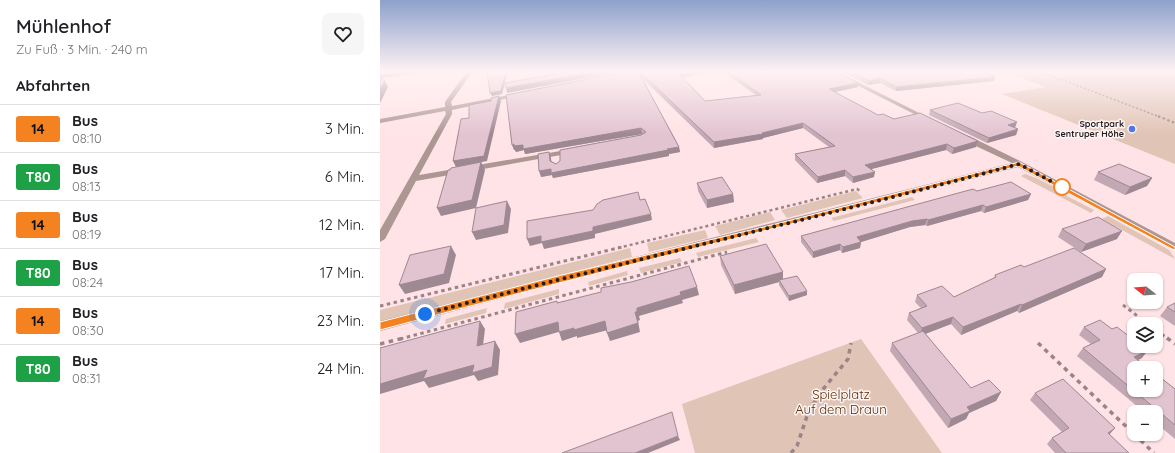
<!DOCTYPE html>
<html lang="de">
<head>
<meta charset="utf-8">
<style>
	:root { --surface:#fff; --page:#f6f6f6; --text:#202124; --muted:#757577; --line:#e0e0e0 }
	body { margin:0; font-family:Quicksand,sans-serif; background:var(--page); color:var(--text); height:100vh; display:flex; flex-direction:column; font-size:15px; white-space:nowrap }
	* { box-sizing:border-box; margin:0 }
	p { font-size:13px; color:var(--muted) }
	.icon { flex:none; width:22px; height:22px; fill:none; stroke:currentColor; stroke-width:2; stroke-linecap:round; stroke-linejoin:round }
	.map { position:relative; flex:1; overflow:hidden }
	.sheet { display:flex; flex-direction:column; background:var(--surface); width:380px }
	.sheet>* { flex:none }
	.badge { padding:0 8px; border-radius:3px; font-size:14px; line-height:26px }
	.needle { width:26px; rotate:287deg }
	.controls { position:absolute; left:747px; top:273px; display:grid; gap:8px }
	.controls a { display:grid; place-items:center; width:36px; height:36px; border-radius:8px; background:var(--surface); box-shadow:0 1px 3px #0004; font-size:20px }
	.you { position:absolute; width:20px; height:20px; margin:-10px; border:3px solid #fff; border-radius:50%; background:#1a73e8; box-shadow:0 0 0 6px #1a73e833 }
	.map>.badge { position:absolute; translate:-50% -50%; box-shadow:0 0 0 2px #fff }
	h2 { padding:0 16px; font-size:15px; line-height:36px }
	.round { display:grid; place-items:center; flex:none; width:42px; height:42px; border-radius:8px; background:var(--page) }
	.overview { display:flex; align-items:center; justify-content:space-between; height:68px; padding:0 16px }
	h1 { font-size:19px; font-weight:600; line-height:30px }
	ul { padding:0; list-style:none }
	li { display:flex; align-items:center; gap:12px; height:48px; padding:0 16px; border-top:1px solid var(--line) }
	li div { flex:1 }
	li b { display:block; font-size:15px }
	li em { font-style:normal }
	li .badge { min-width:44px; font-weight:700; text-align:center }
	main { display:flex; flex:1; min-height:0 }
	.map>svg:first-child { display:block }
	.green { fill:#e0c4b5 }
	.lines { fill:none; stroke-linecap:round; stroke-linejoin:round }
	.path-far4 { stroke:#998587; stroke-width:1.5; stroke-dasharray:2 2; stroke-linecap:butt }
	.path-far3 { stroke:#998587; stroke-width:2; stroke-dasharray:2.5 2.5; stroke-linecap:butt }
	.path-far2 { stroke:#998587; stroke-width:2.5; stroke-dasharray:3 3; stroke-linecap:butt }
	.path-far1 { stroke:#998587; stroke-width:3; stroke-dasharray:3.5 3.5; stroke-linecap:butt }
	.path { stroke:#998587; stroke-width:3.5; stroke-dasharray:4.5 4.5; stroke-linecap:butt }
	.minor { fill:#ad9793; fill-rule:evenodd }
	.wall { fill:#c2a8b3 }
	.shaded-wall { fill:#9e8892 }
	.building { fill:#e2c3d0; stroke:#9e8892 }
	.line { fill:#f58220; stroke:#fff }
	.walk { stroke:#271b1c; stroke-width:4; stroke-dasharray:0 7.2 }
	.poi-dot { fill:#5474e9; stroke:#fdf6f7; stroke-width:1.5 }
	.stop-dot { fill:#fff; stroke:#f58220; stroke-width:2 }
	.labels { text-anchor:middle; stroke-width:3; stroke-linejoin:round; paint-order:stroke }
	.far-poi-label { font-size:9px; font-weight:bold; fill:#271b1c; stroke:#fdf6f7; text-anchor:end }
	.near-park-label { font-size:13px; fill:#5f2a01; stroke:#fdf6f7 }
</style>
</head>
<body>
<main>
<section class="sheet">
<div class="overview"><div><h1>Mühlenhof</h1><p>Zu Fuß · 3 Min. · 240 m</p></div><a class="round"><svg class="icon" aria-label="heart" viewBox="0 0 24 24"><path d="M12 20l-8-8c-3-5 5-10 8-4 3-6 11-1 8 4z"/></svg></a></div>
<h2>Abfahrten</h2>
<ul>
<li><span class="badge" style="background:#f58220;color:#111">14</span><div><b>Bus</b><p>08:10</p></div><em>3 Min.</em></li>
<li><span class="badge" style="background:#1ea146;color:#fff">T80</span><div><b>Bus</b><p>08:13</p></div><em>6 Min.</em></li>
<li><span class="badge" style="background:#f58220;color:#111">14</span><div><b>Bus</b><p>08:19</p></div><em>12 Min.</em></li>
<li><span class="badge" style="background:#1ea146;color:#fff">T80</span><div><b>Bus</b><p>08:24</p></div><em>17 Min.</em></li>
<li><span class="badge" style="background:#f58220;color:#111">14</span><div><b>Bus</b><p>08:30</p></div><em>23 Min.</em></li>
<li><span class="badge" style="background:#1ea146;color:#fff">T80</span><div><b>Bus</b><p>08:31</p></div><em>24 Min.</em></li>
</ul>
</section>
<div class="map">
<svg width="795" height="453" viewBox="0 0 795 453">
	<rect width="100%" height="100%" fill="#ffe3e6"/>
	<!-- green -->
	<path class="green" d="M622 71H795V164L622 94 666 87Z
		M645 174 656 178 686 193 683 194 714 210 711 213 641 176Z
		M476 191 483 198 407 218 401 210Z
		M532 197 535 200 454 221 451 218Z
		M390 212 395 220 340 235 335 226Z
		M728 216 789 250 795 259 722 219Z
		M325 230 328 238 269 252 267 243Z
		M376 238 379 242 318 257 316 253Z
		M250 248 252 257 0 321V310Z
		M300 258 302 262 261 273 259 268Z
		M247 271 248 275 209 286 208 282Z
		M179 289V294L124 309 125 303Z
		M107 308 106 313 65 324 66 319Z
		M481 339 562 453H315L302 404Z"/>
	<g class="lines">
		<!-- path-far4 -->
		<path class="path-far4" d="M659 71 780 117"/>
		<!-- path-far3 -->
		<path class="path-far3" d="M778 116 795 123"/>
		<!-- path-far2 -->
		<path class="path-far2" d="M238 248 477 189 480 191"/>
		<!-- path-far1 -->
		<path class="path-far1" d="M743 305 768 324
			M0 306 242 247
			M776 330 788 339
			M20 339 347 252"/>
		<!-- path -->
		<path class="path" d="M787 338 795 344
			M658 343 754 434
			M0 344 24 338
			M754 434 774 453
			M411 453 417 446 427 416 439 394 468 359 471 343"/>
		<!-- minor -->
		<path class="minor" d="M37 71H60L0 78V74Z
			M87 71H93L71 102 72 106 140 93 143 95 72 110V114L39 175 192 149 196 151 192 153 36 181 5 239 0 242V230L66 114 65 111 0 123V119L65 107V102Z
			M449 71H456L551 119 546 120Z
			M583 136H589L642 162 795 243V250L638 167 182 282 0 331V321C210 267 421 217 632 163L583 140Z"/>
	</g>
	<!-- wall -->
	<path class="wall" d="M249 71H335L302 78 325 101 376 95 341 71H455L478 87 455 92 498 115 514 119 598 141 596 147 572 154 566 150 491 169 494 177 473 183 465 176 437 183 415 160V154L449 147 423 128 383 138V139L334 148 262 78 299 147 300 152 289 154V156L173 178 172 175 161 177 171 158V161L176 164 263 134H262L145 154 144 150 136 152 135 150H134Z
		M460 71H599L614 81 516 91 500 83 488 85Z
		M550 110 635 128 638 129 636 135 607 143 549 115Z
		M718 172 772 178 767 186 745 195 714 180Z
		M317 183 353 194 354 202 327 208 318 191Z
		M597 191 651 194 648 200 604 213 601 211 547 226 545 225 530 227 481 242 480 248 462 253 460 250 433 258 421 242V236Z
		M682 229 737 239 701 252 678 237Z
		M340 256 403 272V279L427 295 409 301 399 285V282L355 294 341 265Z
		M726 269 722 277 639 313 637 311 581 335 571 324 545 334 591 388 621 392 616 401 589 413 586 419 568 428 510 351 512 343 538 333 527 320 529 313 541 308 535 302 537 295 574 297 614 278 615 275Z
		M795 303V326L780 316 787 307Z
		M704 327 762 358 758 360 795 389V439L776 423V412H764L697 356 703 348 711 344 699 335Z
		M655 393 730 435 749 453H675L667 444 672 438 682 432 650 400Z"/>
	<!-- shaded-wall -->
	<path class="shaded-wall" d="M126 71H128L122 94 112 96 110 93Z
		M220 71H243L127 93 126 88Z
		M314 71H335L299 78V74Z
		M615 77 614 81 516 91V87Z
		M500 78V83L488 85 489 81Z
		M5 81 8 87 0 103V89Z
		M478 83V87L449 93V89Z
		M119 96 121 101 107 161 76 167 73 161Z
		M637 122 635 128 626 130 628 125Z
		M423 123V128L383 138V139L334 148V142L382 133Z
		M261 128 262 134 145 154 144 150 136 152 135 150H134L132 145H143Z
		M638 129 636 135 607 143 609 138Z
		M598 141 596 147 572 154 574 148Z
		M567 144 566 150 484 171 485 165Z
		M299 147 300 152 289 154V156L173 178 172 175 161 177 159 171Z
		M169 152 171 158 172 166 170 161Z
		M101 162 105 170 96 208 61 216 57 208Z
		M465 170V176L437 183 438 177Z
		M495 172 494 177 473 183V177Z
		M772 178 767 186 745 195 750 187Z
		M353 194 354 202 327 208V200Z
		M651 194 648 200 604 213 606 207Z
		M127 201 131 209 128 233 96 240 92 232Z
		M603 205 601 211 547 226 548 220Z
		M271 214 272 220 215 234V238L164 249 162 243 150 246 147 239 161 236 213 227Z
		M547 219 545 225 530 227 481 242 480 248 462 253 463 247 477 237 532 221Z
		M742 231 737 239 701 252 706 244Z
		M460 244V250L433 258V252Z
		M71 246 76 255 69 283 25 294 19 285Z
		M726 269 722 277 639 313 642 305Z
		M403 272V281L399 280V282L355 294 354 285Z
		M317 287 319 295 302 300 303 303 259 316 260 320 258 321 260 332 230 341 227 333 255 312 257 308 300 292Z
		M427 291V295L409 301V296Z
		M641 304 637 311 581 335 583 327Z
		M573 317 571 324 540 336 542 328Z
		M100 321 105 329 102 354 97 346Z
		M225 321 228 330 197 338V336L182 341 179 332 194 328Z
		M178 322 182 331 140 343 135 334Z
		M115 341 120 350 118 375 98 381 94 375 49 388 44 381 0 394V384Z
		M768 350 762 358 748 365 754 357Z
		M621 392 616 401 589 413 586 419 568 428 571 419 587 407Z
		M735 428 729 435 728 433Z
		M298 436 300 440 268 453H255Z"/>
	<!-- building -->
	<path class="building" d="M107 71H126L121 91 110 93Z
		M191 71H220L126 88 125 83Z
		M249 71H258L299 147 287 149 288 150 171 173V169L159 171 158 154 169 152 170 161 176 164 180 161V150L261 135 266 132 261 128 143 149V145L134 146V144L132 145 126 95Z
		M259 71H314L299 74 325 101 381 95 347 71H455L478 83 449 89 498 115 503 114 514 119 540 113 598 141 574 148 567 144 485 165 495 172 473 177 465 170 438 177 415 154 455 146 423 123 382 133 383 134 334 142Z
		M469 71H599L615 77 516 87 500 78 489 81Z
		M1 78 5 81 0 89V79Z
		M119 96 104 156 73 161 81 119 89 118V105L111 101V98Z
		M578 103 602 113 611 111 637 122 628 125 638 129 609 138 550 110Z
		M101 162 92 200 57 208 68 170H70L71 168Z
		M739 164 772 178 750 187 718 172Z
		M342 177 353 194 327 200 317 183Z
		M631 182 651 194 606 207 603 205 548 220 547 219 532 221 477 237 481 242 463 247 460 244 433 252 421 236 593 189 597 191Z
		M258 192 260 200 265 199 271 214 213 227V231L161 242V236L147 239V221L213 210 217 204 223 200Z
		M127 201 124 225 92 232 96 208Z
		M718 217 742 231 706 244 682 229Z
		M386 244 403 272 354 285 340 256Z
		M71 246 64 274 19 285 30 255Z
		M694 248 726 269 642 305 641 304 583 327 573 317 542 328 529 313 547 306 537 295 562 286 574 297 616 277 615 275 641 265 644 267Z
		M309 266 317 287 300 292 301 295 257 308V312H255L258 323 227 333 225 321 194 330V328L179 332 178 322 135 334 136 312 177 301V303L221 292V288L251 282Z
		M417 276 427 291 409 296 399 280Z
		M795 303V312L787 307Z
		M720 320 732 329 737 327 754 340V346H762L768 350 754 357 768 368H754V390H776V374L795 389V425L703 348 720 340 704 327Z
		M100 321 97 346 115 341 112 367 92 373 94 365 43 379 47 370 0 384V348Z
		M543 331 591 388 609 380 621 392 587 407 590 411 571 419 512 343Z
		M683 379 735 428 728 433 749 453H686L672 438 689 428 655 393Z
		M292 412 298 436 255 453H182Z"/>
	<!-- sky -->
	<linearGradient id="sky" x2="0" y2="1"><stop stop-color="#8da1cc"/><stop offset="0.53" stop-color="#fff2f4"/><stop offset="1" stop-color="#fff2f4" stop-opacity="0"/></linearGradient>
	<rect width="795" height="135" fill="url(#sky)"/>
	<!-- line -->
	<path class="line" d="M639 162 795 247V250L792 249 638 166C426 221 212 273 0 330V322L182 275 388 226Z"/>
	<g class="lines">
		<!-- walk -->
		<path class="walk" d="M45 314C243 262 442 217 639 164L682 187"/>
	</g>
	<!-- markers -->
	<circle class="poi-dot" cx="752" cy="129" r="4"/>
	<circle class="stop-dot" cx="682" cy="187" r="8"/>
	<g class="labels">
		<!-- far-poi labels -->
		<g class="far-poi-label">
			<text x="744" y="127">Sportpark<tspan x="744" dy="10">Sentruper Höhe</tspan></text>
		</g>
		<!-- near-park labels -->
		<g class="near-park-label">
			<text x="461" y="399">Spielplatz<tspan x="461" dy="15">Auf dem Draun</tspan></text>
		</g>
	</g>
</svg>
<div class="controls">
<a><svg class="needle" viewBox="-14 -14 28 28"><path d="M0-13l5 13h-10z" fill="#e53935"/><path d="M0 13l5-13h-10z" fill="#757577"/></svg></a>
<a><svg class="icon" aria-label="layers" viewBox="0 0 24 24"><path d="M12 4l9 5-9 5-9-5zM3 14l9 5 9-5"/></svg></a>
<a>+</a>
<a>−</a>
</div>
<div class="you" style="left:45px;top:314px"></div>
</div>
</main>
</body>
</html>
